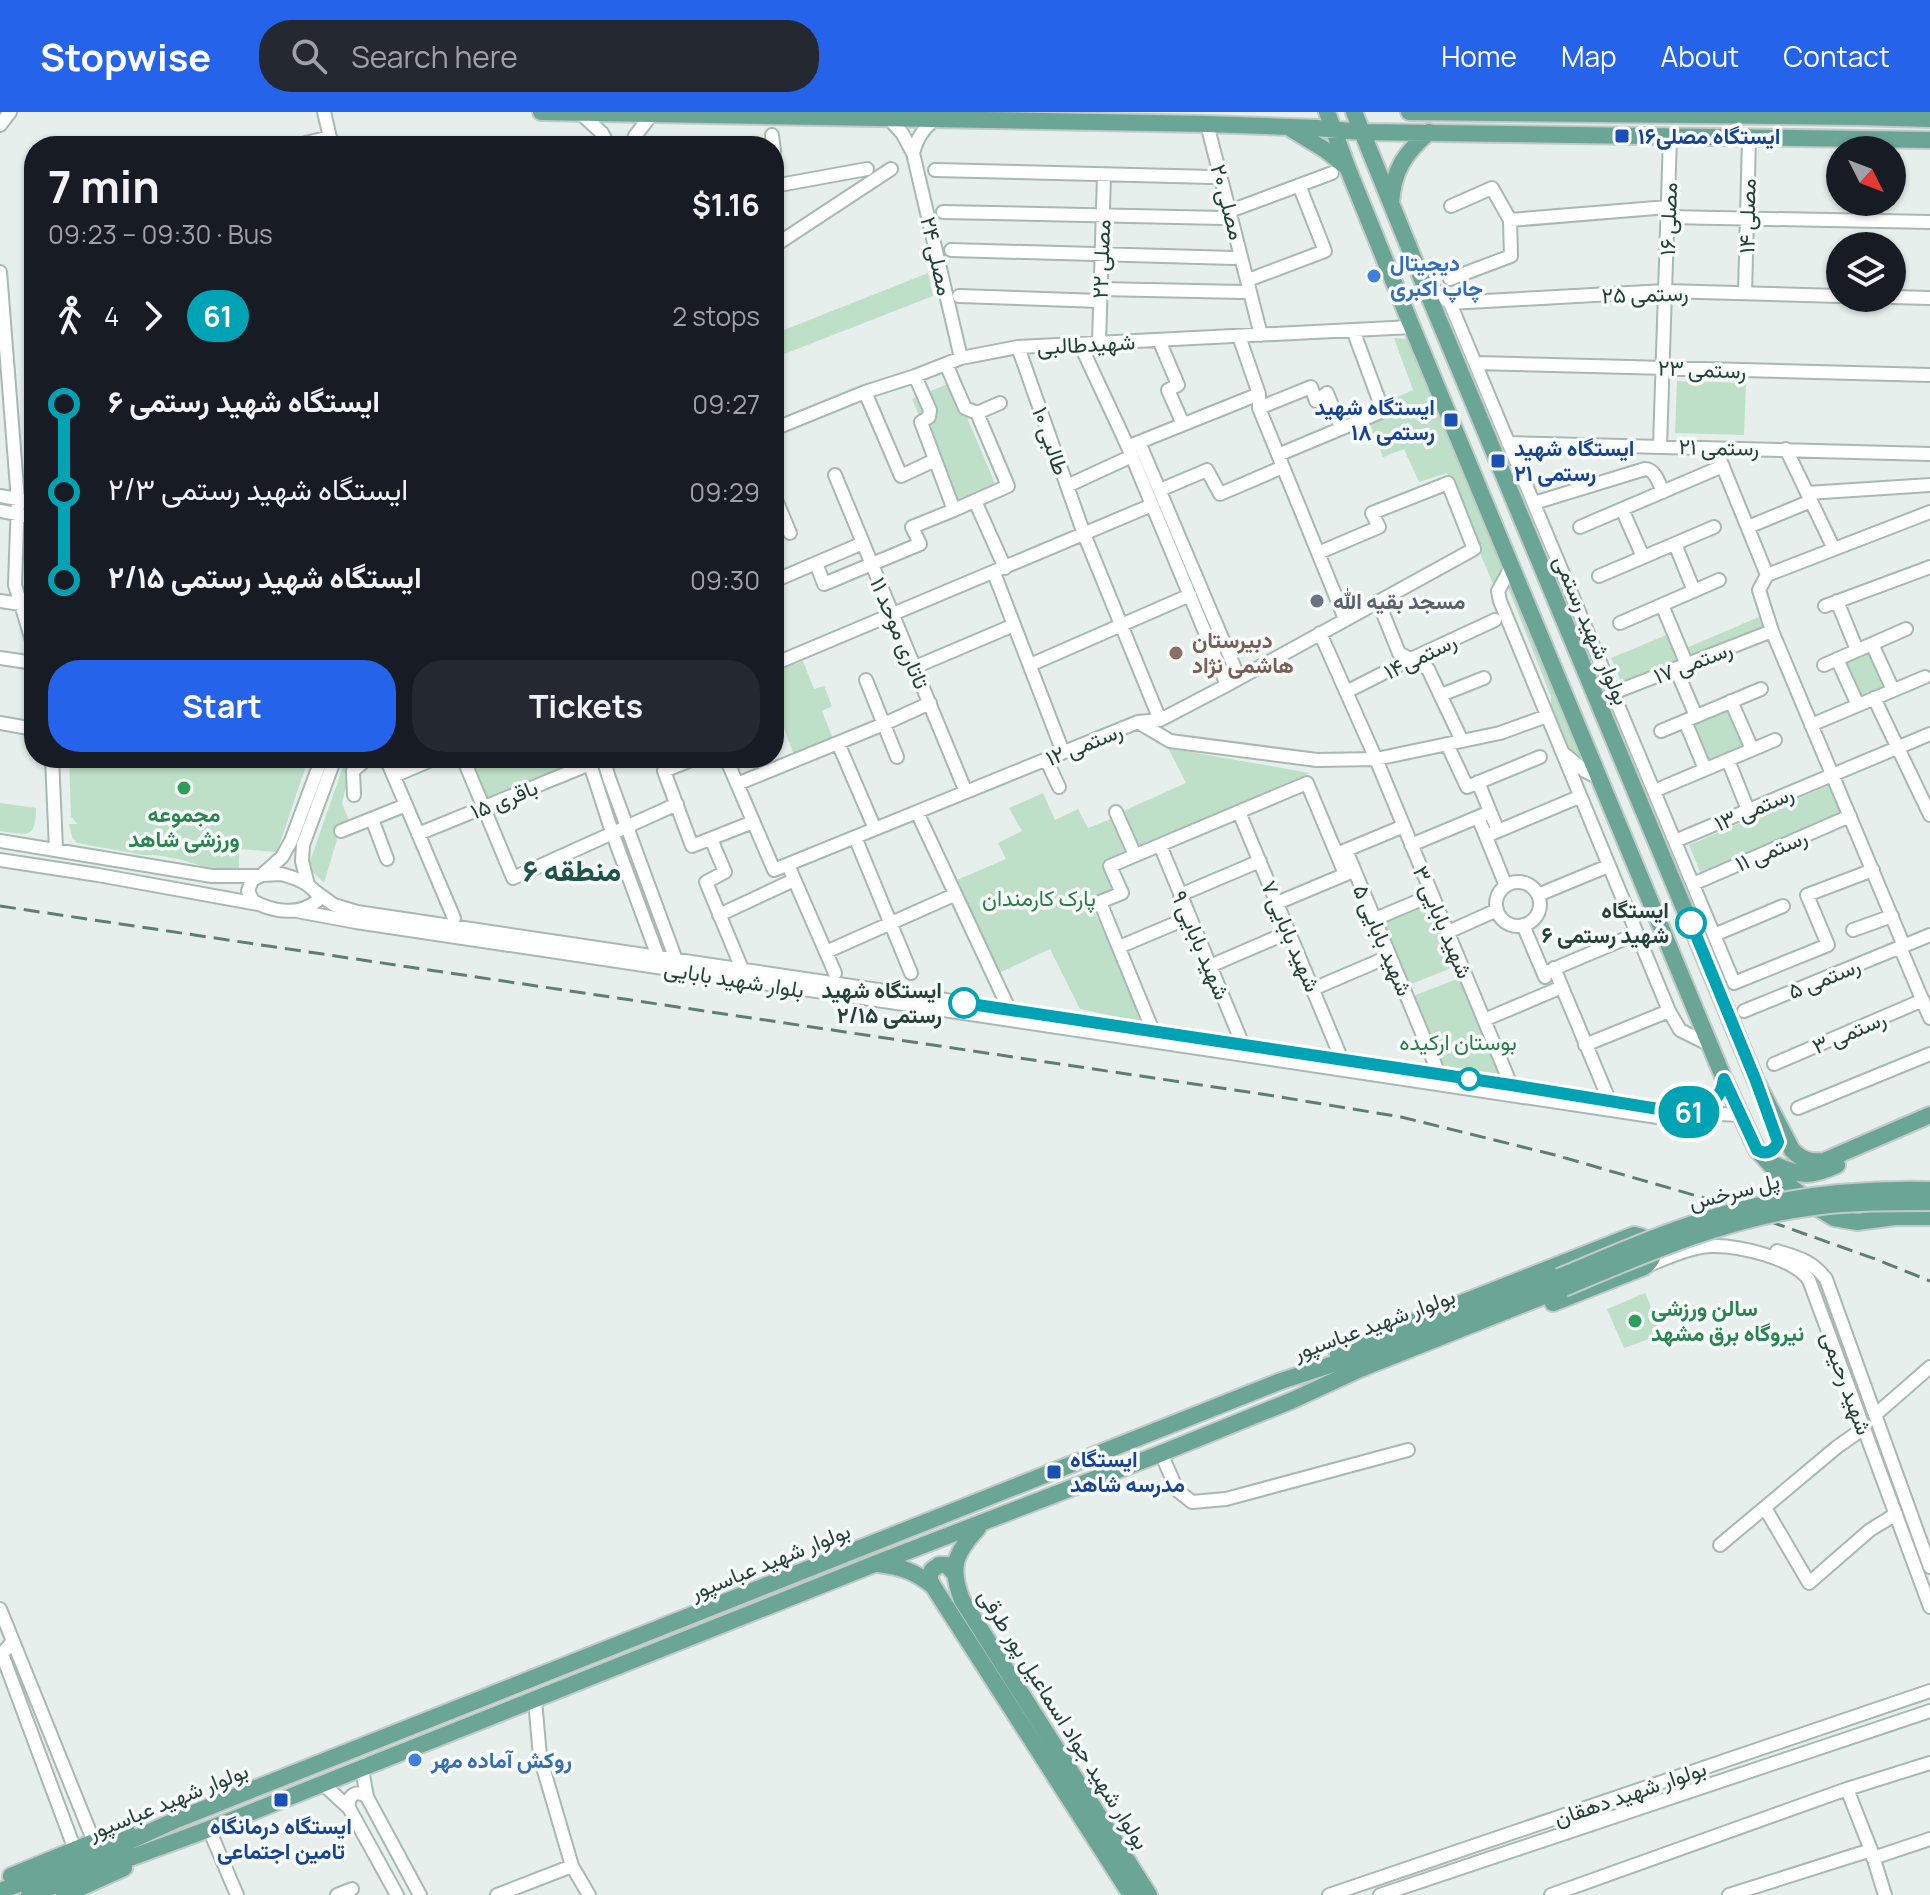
<!DOCTYPE html>
<html lang="en">
<head>
<meta charset="utf-8">
<style>
	:root { --surface:#171b24; --page:#242831; --text:#f1f3f6; --muted:#9ea1a6; --accent:#2563eb }
	body { margin:0; font-family:Manrope,Vazirmatn,sans-serif; background:var(--page); color:var(--text); height:100vh; display:flex; flex-direction:column; font-size:30px; white-space:nowrap }
	* { box-sizing:border-box; margin:0 }
	p { font-size:26px; color:var(--muted) }
	.icon { flex:none; width:44px; height:44px; fill:none; stroke:currentColor; stroke-width:2; stroke-linecap:round; stroke-linejoin:round }
	.map { position:relative; flex:1; overflow:hidden }
	.sheet { position:absolute; left:24px; top:24px; width:760px; height:632px; display:flex; flex-direction:column; background:var(--surface); border-radius:32px; box-shadow:0 2px 6px #0004 }
	.sheet>* { flex:none }
	.badge { padding:0 16px; border-radius:26px; font-size:28px; line-height:52px }
	.needle { width:52px; rotate:132deg }
	.fabs { position:absolute; left:1826px; top:24px; display:grid; gap:16px }
	.fabs a { display:grid; place-items:center; width:80px; height:80px; border-radius:50%; background:var(--surface); box-shadow:0 2px 6px #0004; font-size:40px }
	.map>.badge { position:absolute; translate:-50% -50%; box-shadow:0 0 0 4px #fff }
	.legs { display:flex; align-items:center; gap:12px; height:88px; padding:0 24px; font-size:26px }
	.legs p { margin-inline-start:auto }
	.overview { display:flex; align-items:center; justify-content:space-between; height:136px; padding:0 24px }
	h1 { font-size:44px; font-weight:700; line-height:60px }
	.primary-button { display:flex; gap:16px; margin-top:auto; padding:16px 24px }
	.primary-button a { flex:1; height:92px; border-radius:32px; background:var(--accent); color:#fff; font-size:32px; font-weight:700; line-height:92px; text-align:center }
	.primary-button a+a { background:var(--page); color:var(--text) }
	ul { padding:0 24px; list-style:none }
	li { display:flex; align-items:center; gap:28px; height:88px; font-size:30px }
	li i { display:grid; place-items:center; width:12px; height:100%; margin:0 10px; background:currentColor }
	li i::after { content:''; width:20px; height:20px; margin:-10px; border:6px solid; border-radius:50%; background:var(--surface) }
	li p { margin-inline-start:auto }
	li:first-child i { background:linear-gradient(#0000 50%,currentColor 0) }
	li:last-child i { background:linear-gradient(currentColor 50%,#0000 0) }
	header { display:flex; align-items:center; gap:48px; box-sizing:border-box; height:112px; padding:0 40px; background:var(--accent); color:#fff }
	header strong { font-size:38px }
	nav { display:flex; gap:44px; margin-inline-start:auto; font-size:28px }
	.search { width:560px; height:72px; background:var(--page); display:flex; align-items:center; gap:20px; box-sizing:border-box; padding:0 28px; border-radius:32px; color:var(--muted); font-size:30px }
	.map>svg:first-child { display:block }
	.green { fill:#bfe0c8 }
	.lines { fill:none; stroke-linecap:round; stroke-linejoin:round }
	.minor-casing { stroke:#a8b8b2; stroke-width:16 }
	.major-casing { stroke:#c2cac8; stroke-width:20 }
	.minor { stroke:#fff; stroke-width:12 }
	.major { stroke:#6aa596; stroke-width:16 }
	.rail { stroke:#5f7d75; stroke-width:3; stroke-dasharray:16 8; stroke-linecap:butt }
	.major-bridge-casing { stroke:#c2cac8; stroke-width:20; stroke-linecap:butt }
	.major-bridge { stroke:#6aa596; stroke-width:16 }
	.line-1-casing { stroke:#fff; stroke-width:18 }
	.line-1 { stroke:#00a3b4; stroke-width:12 }
	.transit-dot { fill:#1a4fb4; stroke:#f7fbf9; stroke-width:3 }
	.shop-dot { fill:#3f7fe0; stroke:#f7fbf9; stroke-width:3 }
	.worship-dot { fill:#6b7280; stroke:#f7fbf9; stroke-width:3 }
	.education-dot { fill:#8d6e63; stroke:#f7fbf9; stroke-width:3 }
	.leisure-dot { fill:#2e9e5b; stroke:#f7fbf9; stroke-width:3 }
	.stop-1-dot { fill:#fff; stroke:#00a3b4; stroke-width:4 }
	.labels { text-anchor:middle; stroke-width:7; stroke-linejoin:round; paint-order:stroke }
	.transit-label { font-size:22px; font-weight:bold; fill:#164399; stroke:#f7fbf9; text-anchor:start }
	.street-label { font-size:22px; fill:#24423a; stroke:#f7fbf9 }
	.shop-label { font-size:22px; font-weight:bold; fill:#366cbe; stroke:#f7fbf9; text-anchor:start }
	.worship-label { font-size:22px; font-weight:bold; fill:#5b616d; stroke:#f7fbf9; text-anchor:start }
	.education-label { font-size:22px; font-weight:bold; fill:#785e54; stroke:#f7fbf9; text-anchor:start }
	.leisure-label { font-size:22px; font-weight:bold; fill:#27864d; stroke:#f7fbf9 }
	.park-label { font-size:22px; fill:#2d7a4b; stroke:#f7fbf9 }
	.stop-label { font-size:22px; font-weight:bold; fill:#24423a; stroke:#f7fbf9; text-anchor:end }
	.district-label { font-size:30px; font-weight:bold; fill:#1f5548; stroke:#f7fbf9 }
</style>
</head>
<body>
<header>
<strong>Stopwise</strong>
<div class="search"><svg class="icon" aria-label="search" viewBox="0 0 24 24"><circle cx="10" cy="10" r="6"/><path d="M15 15l6 6"/></svg>Search here</div>
<nav><a>Home</a><a>Map</a><a>About</a><a>Contact</a></nav>
</header>
<div class="map">
<svg width="1930" height="1783" viewBox="0 0 1930 1783">
	<rect width="100%" height="100%" fill="#e6efeb"/>
	<!-- green -->
	<path class="green" d="M928 161 933 184 774 246V222Z
		M1394 226 1409 227 1588 653 1568 641 1551 599V585L1507 473 1495 477 1447 361 1419 370 1404 337 1383 345 1370 312 1387 304 1384 291 1413 278Z
		M1677 269 1746 271 1744 323 1675 321Z
		M952 270 997 376 957 393 912 287Z
		M1759 505 1763 516 1623 574 1611 546 1671 521 1679 539Z
		M1871 538 1886 575 1858 586 1842 550Z
		M803 549 814 577 824 574 832 594 822 599 833 627 794 643 783 614 774 617V560Z
		M1728 596 1745 636 1709 652 1692 612Z
		M1168 636 1310 661 1138 736 1121 700 1186 671Z
		M69 646H307L308 648 277 740 239 737V758L204 755 183 748 156 743H143L77 731 72 725 69 712H77L71 704Z
		M346 646H363L350 658 342 691 350 711 336 717 338 724 324 771 308 755Z
		M472 646H580L583 653 489 690Z
		M1830 673 1842 702 1701 762 1689 733Z
		M1043 681 1055 708 1078 697 1088 716 1111 707 1128 740 1102 752 1112 778 1090 791 1147 911 1080 897 1050 837 999 861 957 768 1006 747 998 731 1022 719 1009 696Z
		M0 691 36 696C36 728 27 723 0 719Z
		M1429 788 1456 854 1409 873 1382 808Z
		M1460 866 1501 962 1440 955 1413 884Z
		M1645 1181 1663 1222 1624 1236 1607 1197Z"/>
	<g class="lines">
		<defs>
			<path id="minor" d="M324 0 332 34
				M580 1 602 21 609 34
				M889 7 902 21 913 41 961 246
				M1207 12 1261 223
				M0 13 10 0
				M772 23 774 39
				M294 34 330 25
				M631 34 635 24 652 2
				M913 41C917 27 922 18 934 8
				M935 58 1212 65
				M774 74 867 57
				M1230 99 1332 61
				M943 100 1223 106
				M1668 105 1930 110
				M1510 108 1668 95
				M774 134 891 57
				M951 138 1234 146
				M0 160 18 388 15 473 34 535
				M1450 167 1511 144 1510 108 1492 76 1451 94
				M1248 168 1325 139 1299 73
				M1424 168 1450 191 1734 871 1828 833 1807 783 1873 758
				M1100 177 1243 180
				M1745 181 1749 26
				M959 184 1100 189
				M1892 185 1930 186
				M1450 191 1665 179 1840 184
				M1239 224 1259 282V296L1345 507
				M1159 228 1178 273 1168 278 1183 312
				M1099 231 1104 63
				M1080 232 1128 335 1227 573
				M1018 235 1084 422 1160 608
				M1475 251 1930 263
				M915 264 930 298 929 305 921 310 954 398 1008 374 977 301 965 296 946 252
				M865 280 901 364 935 348
				M1259 296 1311 275 1316 289 1327 281 1341 316
				M977 301 1000 291
				M774 317 865 280 915 264 961 246 1018 235 1412 215
				M1139 330 1239 566
				M1508 331 1930 342
				M1132 333 1259 282
				M1660 334 1670 25
				M1786 337 1834 437
				M1278 343 1383 299 1353 218
				M1721 350 1767 463
				M835 363 966 680
				M1067 374 1132 344
				M1160 378 1207 358 1220 382 1283 355
				M1807 381 1930 373
				M774 383 790 421
				M0 384 34 390
				M975 389 1005 456
				M1534 391 1645 357C1655 357 1659 371 1663 380
				M1622 397 1643 445
				M0 399 34 405
				M1580 415 1723 354
				M1748 415 1811 389
				M1675 432 1694 479
				M816 451 824 472 920 432 912 415 954 398
				M1512 454 1498 479 1500 489 1669 899 1680 918 1710 933
				M994 461 1063 640
				M1599 464 1714 415
				M774 469 863 431
				M0 489 34 494
				M1378 489 1399 541 1428 557 1462 629
				M1837 489 1857 538
				M1662 493 1687 553
				M1825 494 1930 455
				M1620 511 1719 468
				M1320 521 1376 647 1511 973
				M1872 532 1893 578
				M0 546 34 551
				M1837 547 1858 593
				M774 552 1152 393
				M1030 553 1190 483
				M1824 553 1906 517
				M915 555 1014 513
				M1676 557 1696 604
				M866 568 897 645
				M1346 580 1411 547 1495 508
				M1613 581 1772 519
				M1441 583 1484 566
				M1874 586 1930 703
				M1731 589 1752 637
				M1685 609 1705 657
				M1138 610 1160 608 1227 573 1474 437 1448 371 1372 401 1379 415 1318 441
				M0 611 34 617
				M1811 613 1925 565
				M1661 619 1761 577
				M838 631 875 717
				M1447 632 1467 675 1540 645
				M1563 641 1585 659 1601 667
				M52 646 56 737
				M386 646 454 806
				M463 646 513 766 677 692
				M588 646 612 720 660 850
				M603 646 609 666 676 848 673 853
				M696 646 664 659 692 734 753 710
				M726 646 774 758 1138 610 1170 629 1317 648 1376 647 1500 621 1547 604
				M1046 647 1059 675
				M1728 648 1748 698
				M394 664 436 646
				M1478 670 1498 719
				M737 672 884 612 930 591
				M1654 679 1775 628
				M354 683 353 659 368 646
				M917 700 1009 897
				M1116 700 1135 743
				M1239 700 1342 948
				M1478 705 1506 774
				M372 707 387 747
				M341 719 406 693
				M418 722 590 652
				M1486 724 1579 685
				M855 725 911 861
				M711 727 725 760 706 770 742 857
				M0 729 212 764H257
				M1675 729 1930 622
				M1160 733 1243 933
				M1411 733 1490 700
				M1346 738 1439 962
				M1339 741 1404 714
				M0 748 98 763 258 792
				M788 753 835 861
				M281 762C296 766 308 770 318 783L317 789C299 804 273 800 253 789L248 779 252 768 262 763Z
				M262 763 282 745 291 729 322 646
				M1496 792a22 22 0 1 1 44 0a22 22 0 1 1-44 0Z
				M1693 772 1850 704
				M308 773 302 749 303 733 335 646
				M316 780 334 793 357 800 1153 919 1511 973 1620 992
				M1180 783 1260 749
				M1538 783 1608 754
				M1277 791 1351 760
				M297 799 356 810 1684 1009 1705 1008 1720 1002 1740 1003
				M719 803 794 768
				M1375 807 1432 783
				M1523 813 1545 865
				M1853 818 1892 804
				M1448 820 1497 798
				M1714 823 1783 794
				M1904 834 1772 519 1759 478 1767 463 1930 400
				M1119 835 1190 805
				M1900 835 1930 906
				M826 840 954 783
				M1210 854 1289 820
				M1554 856 1610 990
				M1544 861 1636 822
				M1313 877 1390 844
				M1744 899 1930 823
				M1484 908 1562 875
				M1153 919 1100 790 1122 781 1110 754 1307 671 1345 762
				M1585 933 1669 899
				M1774 952 1923 888
				M1798 996 1930 942
				M1670 999C1698 1003 1719 997 1724 967
				M1777 1139C1799 1146 1811 1148 1826 1167L1930 1455
				M1644 1155C1665 1147 1688 1135 1711 1134 1737 1133 1794 1146 1809 1168L1930 1495
				M1875 1303 1930 1255
				M1161 1341 1177 1378 1192 1390 1226 1387 1408 1338
				M1765 1396 1809 1471 1870 1418 1896 1402
				M1720 1433 1837 1335 1864 1316
				M0 1497 94 1730
				M13 1529 2 1542 75 1738
				M535 1588 540 1645 572 1754 589 1783
				M362 1657 367 1685 420 1783
				M323 1672 349 1696 397 1783
				M1847 1677 1871 1738 1885 1783
				M349 1696C347 1683 357 1677 367 1685
				M209 1717 237 1783
				M1873 1746 1930 1727
				M337 1783 352 1777
				M497 1783 572 1754
				M1329 1783 1930 1579
				M1380 1783 1930 1599
				M1551 1783 1847 1677 1930 1651
				M1729 1783 1871 1738"/>
			<path id="major" d="M541 0 1207 12 1317 16 1361 20 1930 28
				M1327 0 1348 57 1412 215 1724 967 1757 1038 1791 1075 1818 1096 1834 1106 1857 1110 1895 1105H1930
				M1354 0 1421 165 1756 969 1792 1038C1802 1048 1809 1050 1824 1049L1930 1003
				M1409 0 1859 5 1930 7
				M1291 17 1327 39 1344 53
				M1391 91C1393 58 1405 41 1429 20
				M1773 1052C1801 1064 1809 1066 1837 1053
				M1338 1242 1365 1229 1634 1123C1653 1126 1661 1142 1644 1155L1553 1191
				M978 1416C955 1441 949 1455 962 1488L1149 1783
				M878 1452C902 1455 914 1459 933 1474L1131 1783
				M933 1474 929 1466 932 1458 939 1453H947L953 1460
				M11 1764 94 1730 128 1721
				M0 1779 112 1737 176 1708 1281 1269 1358 1244 1559 1165
				M29 1783 209 1717 877 1451 1157 1343 1293 1288 1360 1257 1564 1176
				M64 1783 124 1756"/>
		</defs>
		<!-- minor casing -->
		<use href="#minor" class="minor-casing"/>
		<!-- major casing -->
		<use href="#major" class="major-casing"/>
		<!-- minor -->
		<use href="#minor" class="minor"/>
		<!-- major -->
		<use href="#major" class="major"/>
		<!-- rail -->
		<path class="rail" d="M0 794 1268 983 1401 1005 1555 1043 1704 1086 1878 1148 1930 1169"/>
		<defs>
			<path id="major-bridge" d="M1559 1165C1598 1149 1638 1131 1678 1117 1759 1087 1844 1076 1930 1078
				M1564 1176C1645 1142 1726 1106 1814 1095 1852 1090 1891 1090 1930 1090"/>
		</defs>
		<!-- major-bridge casing -->
		<use href="#major-bridge" class="major-bridge-casing"/>
		<!-- major-bridge -->
		<use href="#major-bridge" class="major-bridge"/>
	</g>
	<g class="lines">
		<defs>
			<path id="line-1" d="M964 891 1511 973 1683 1001C1706 999 1720 991 1724 967L1757 1038C1766 1043 1774 1040 1778 1030L1756 969 1691 811"/>
		</defs>
		<!-- line-1 casing -->
		<use href="#line-1" class="line-1-casing"/>
		<!-- line-1 -->
		<use href="#line-1" class="line-1"/>
	</g>
	<!-- markers -->
	<g class="transit-dot">
		<rect x="1614" y="16" width="16" height="16" rx="4"/>
		<rect x="1443" y="300" width="16" height="16" rx="4"/>
		<rect x="1490" y="341" width="16" height="16" rx="4"/>
		<rect x="1046" y="1352" width="16" height="16" rx="4"/>
		<rect x="273" y="1680" width="16" height="16" rx="4"/>
	</g>
	<g class="shop-dot">
		<circle cx="1374" cy="164" r="8"/>
		<circle cx="415" cy="1648" r="8"/>
	</g>
	<circle class="worship-dot" cx="1317" cy="489" r="8"/>
	<circle class="education-dot" cx="1176" cy="541" r="8"/>
	<g class="leisure-dot">
		<circle cx="184" cy="676" r="8"/>
		<circle cx="1635" cy="1209" r="8"/>
	</g>
	<g class="stop-1-dot">
		<circle cx="1691" cy="811" r="14"/>
		<circle cx="964" cy="891" r="14"/>
		<circle cx="1469" cy="967" r="10"/>
	</g>
	<g class="labels">
		<!-- transit labels -->
		<g class="transit-label">
			<text x="1638" y="32">ایستگاه مصلی۱۶</text>
			<text x="1435" y="303" text-anchor="end">ایستگاه شهید<tspan x="1435" dy="25">رستمی ۱۸</tspan></text>
			<text x="1514" y="344">ایستگاه شهید<tspan x="1514" dy="25">رستمی ۲۱</tspan></text>
			<text x="1070" y="1355">ایستگاه<tspan x="1070" dy="25">مدرسه شاهد</tspan></text>
			<text x="281" y="1722" text-anchor="middle">ایستگاه درمانگاه<tspan x="281" dy="25">تامین اجتماعی</tspan></text>
		</g>
		<!-- street labels -->
		<g class="street-label">
			<text transform="translate(1228 90) rotate(75)" y="8">مصلی ۲۰</text>
			<text transform="translate(1747 104) rotate(-89)" y="8">مصلی ۱۴</text>
			<text transform="translate(1668 107) rotate(-88)" y="8">مصلی ۱۶</text>
			<text transform="translate(937 144) rotate(77)" y="8">مصلی ۲۴</text>
			<text transform="translate(1101 147) rotate(-88)" y="8">مصلی ۲۲</text>
			<text transform="translate(1645 182) rotate(-2)" y="8">رستمی ۲۵</text>
			<text transform="translate(1086 232) rotate(-3)" y="8">شهیدطالبی</text>
			<text transform="translate(1702 257) rotate(2)" y="8">رستمی ۲۳</text>
			<text transform="translate(1051 329) rotate(71)" y="8">طالبی ۱۰</text>
			<text transform="translate(1719 335) rotate(1)" y="8">رستمی ۲۱</text>
			<text transform="translate(1592 518) rotate(67)" y="8">بولوار شهید رستمی</text>
			<text transform="translate(900 521) rotate(67)" y="8">تاتاری موحد ۱۱</text>
			<text transform="translate(1420 544) rotate(-26)" y="8">رستمی۱۴</text>
			<text transform="translate(1693 550) rotate(-21)" y="8">رستمی ۱۷</text>
			<text transform="translate(1084 632) rotate(-22)" y="8">رستمی ۱۲</text>
			<text transform="translate(504 687) rotate(-22)" y="8">باقری ۱۵</text>
			<text transform="translate(1754 696) rotate(-23)" y="8">رستمی ۱۳</text>
			<text transform="translate(1771 738) rotate(-23)" y="8">رستمی ۱۱</text>
			<text transform="translate(1443 810) rotate(67)" y="8">شهید بابایی ۳</text>
			<text transform="translate(1291 824) rotate(67)" y="8">شهید بابایی ۷</text>
			<text transform="translate(1383 828) rotate(67)" y="8">شهید بابایی ۵</text>
			<text transform="translate(1201 833) rotate(67)" y="8">شهید بابایی ۹</text>
			<text transform="translate(1824 866) rotate(-22)" y="8">رستمی ۵</text>
			<text transform="translate(734 867) rotate(9)" y="8">بلوار شهید بابایی</text>
			<text transform="translate(1849 920) rotate(-23)" y="8">رستمی ۳</text>
			<text transform="translate(1734 1079) rotate(-14)" y="8">پل سرخس</text>
			<text transform="translate(1374 1212) rotate(-20)" y="8">بولوار شهید عباسپور</text>
			<text transform="translate(1847 1271) rotate(70)" y="8">شهید رحیمی</text>
			<text transform="translate(770 1449) rotate(-22)" y="8">بولوار شهید عباسپور</text>
			<text transform="translate(1064 1607) rotate(58)" y="8">بولوار شهید جواد اسماعیل پور طرقی</text>
			<text transform="translate(1630 1681) rotate(-19)" y="8">بولوار شهید دهقان</text>
			<text transform="translate(168 1689) rotate(-22)" y="8">بولوار شهید عباسپور</text>
		</g>
		<!-- shop labels -->
		<g class="shop-label">
			<text x="1390" y="159">دیجیتال<tspan x="1390" dy="25">چاپ اکبری</tspan></text>
			<text x="431" y="1656">روکش آماده مهر</text>
		</g>
		<!-- worship labels -->
		<g class="worship-label">
			<text x="1333" y="497">مسجد بقیه الله</text>
		</g>
		<!-- education labels -->
		<g class="education-label">
			<text x="1192" y="536">دبیرستان<tspan x="1192" dy="25">هاشمی نژاد</tspan></text>
		</g>
		<!-- leisure labels -->
		<g class="leisure-label">
			<text x="184" y="710">مجموعه<tspan x="184" dy="25">ورزشی شاهد</tspan></text>
			<text x="1651" y="1204" text-anchor="start">سالن ورزشی<tspan x="1651" dy="25">نیروگاه برق مشهد</tspan></text>
		</g>
		<!-- park labels -->
		<g class="park-label">
			<text x="1039" y="794">پارک کارمندان</text>
			<text x="1458" y="938">بوستان ارکیده</text>
		</g>
		<!-- stop labels -->
		<g class="stop-label">
			<text x="1669" y="806">ایستگاه<tspan x="1669" dy="25">شهید رستمی ۶</tspan></text>
			<text x="942" y="886">ایستگاه شهید<tspan x="942" dy="25">رستمی ۲/۱۵</tspan></text>
		</g>
		<!-- district labels -->
		<g class="district-label">
			<text x="572" y="769">منطقه ۶</text>
		</g>
	</g>
</svg>
<div class="fabs">
<a><svg class="needle" viewBox="-14 -14 28 28"><path d="M0-13l5 13h-10z" fill="#e53935"/><path d="M0 13l5-13h-10z" fill="#9ea1a6"/></svg></a>
<a><svg class="icon" aria-label="layers" viewBox="0 0 24 24"><path d="M12 4l9 5-9 5-9-5zM3 14l9 5 9-5"/></svg></a>
</div>
<b class="badge" style="left:1689px;top:1000px;background:#00a3b4;color:#fff">61</b>
<section class="sheet">
<div class="overview"><div><h1>7 min</h1><p>09:23 – 09:30 · Bus</p></div><b>$1.16</b></div>
<div class="legs"><svg class="icon" aria-label="walk" viewBox="0 0 24 24"><circle cx="13" cy="4" r="2"/><path d="M13 8l-2 6 4 7M11 14l-3 7M7 12l3-4h3l4 4"/></svg>4<svg class="icon" aria-label="forward" viewBox="0 0 24 24"><path d="M9 5l7 7-7 7"/></svg><b class="badge" style="background:#00a3b4;color:#fff">61</b><p>2 stops</p></div>
<ul>
<li><i style="color:#00a3b4"></i><b>ایستگاه شهید رستمی ۶</b><p>09:27</p></li>
<li><i style="color:#00a3b4"></i><span>ایستگاه شهید رستمی ۲/۳</span><p>09:29</p></li>
<li><i style="color:#00a3b4"></i><b>ایستگاه شهید رستمی ۲/۱۵</b><p>09:30</p></li>
</ul>
<div class="primary-button"><a>Start</a><a>Tickets</a></div>
</section>
</div>
</body>
</html>
